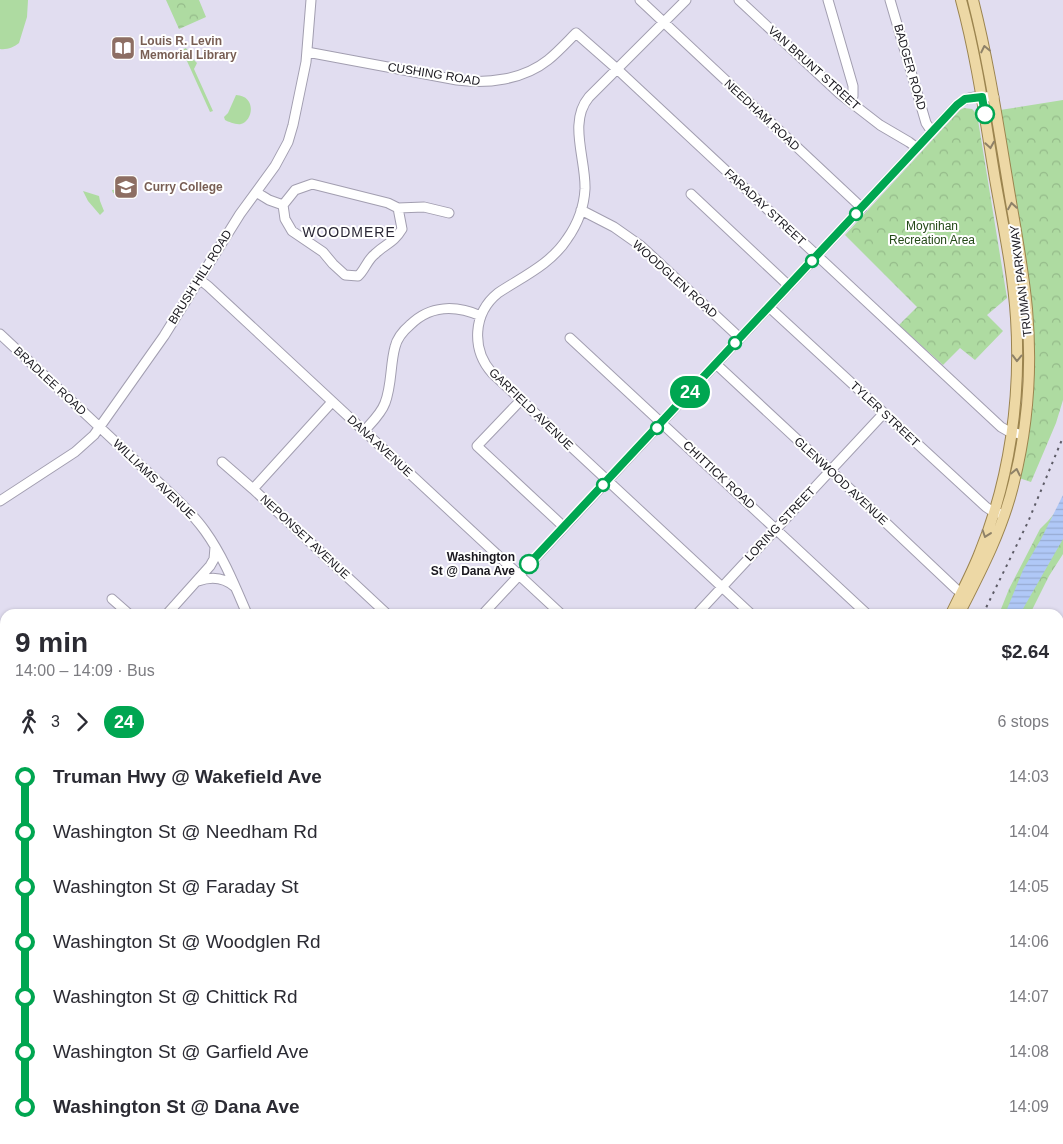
<!DOCTYPE html>
<html lang="en">
<head>
<meta charset="utf-8">
<style>
	:root { --surface:#fff; --page:#f7f7f7; --text:#2b2b33; --muted:#7c7c81 }
	body { margin:0; font-family:Helvetica,sans-serif; background:var(--page); color:var(--text); height:100vh; display:flex; flex-direction:column; font-size:19px; white-space:nowrap }
	* { box-sizing:border-box; margin:0 }
	p { font-size:16px; color:var(--muted) }
	.icon { flex:none; width:28px; height:28px; fill:none; stroke:currentColor; stroke-width:2; stroke-linecap:round; stroke-linejoin:round }
	.map { position:relative; flex:1; overflow:hidden }
	.panel { position:absolute; left:0px; top:609px; width:1064px; height:536px; display:flex; flex-direction:column; background:var(--surface); border-radius:15px 15px 0 0; box-shadow:0 1px 4px #0004 }
	.panel>* { flex:none }
	.badge { padding:0 10px; border-radius:16px; font-size:18px; line-height:32px }
	.map>.badge { position:absolute; translate:-50% -50%; box-shadow:0 0 0 2px #fff }
	.legs { display:flex; align-items:center; gap:8px; height:55px; padding:0 15px; font-size:16px }
	.legs p { margin-inline-start:auto }
	.headline { display:flex; align-items:center; justify-content:space-between; height:85px; padding:0 15px }
	h1 { font-size:28px; font-weight:700; line-height:38px }
	ul { padding:0 15px; list-style:none }
	li { display:flex; align-items:center; gap:18px; height:55px; font-size:19px }
	li i { display:grid; place-items:center; width:8px; height:100%; margin:0 6px; background:currentColor }
	li i::after { content:''; width:12px; height:12px; margin:-6px; border:4px solid; border-radius:50%; background:var(--surface) }
	li p { margin-inline-start:auto }
	li:first-child i { background:linear-gradient(#0000 50%,currentColor 0) }
	li:last-child i { background:linear-gradient(currentColor 50%,#0000 0) }
	.map>svg:first-child { display:block }
	.green { fill:#aedba1 }
	.park { fill:url(#park-crowns) }
	.water { fill:url(#water-rules) }
	.lines { fill:none; stroke-linecap:round; stroke-linejoin:round }
	.minor-casing { stroke:#a29eb0; stroke-width:11 }
	.major-casing { stroke:#9b844f; stroke-width:12 }
	.minor { stroke:#fff; stroke-width:9 }
	.major { stroke:#edd8a5; stroke-width:10 }
	.rail { stroke:#5d5b66; stroke-width:2; stroke-dasharray:2.5 5; stroke-linecap:butt }
	.oneway { stroke:#8e8168 }
	.line-1-casing { stroke:#fff; stroke-width:11 }
	.line-1 { stroke:#00a651; stroke-width:8 }
	.stop-1-dot { fill:#fff; stroke:#00a651; stroke-width:2.5 }
	.labels { text-anchor:middle; stroke-width:4; stroke-linejoin:round; paint-order:stroke }
	.education-label { font-size:12px; font-weight:bold; fill:#785e54; stroke:#fff; text-anchor:start }
	.street-label { font-size:12px; fill:#19171e; stroke:#fff }
	.park-label { font-size:12px; fill:#234917; stroke:#fff }
	.stop-label { font-size:12px; font-weight:bold; fill:#19171e; stroke:#fff; text-anchor:end }
	.neighbourhood-label { font-size:14px; letter-spacing:1px; fill:#2a2735; stroke:#fff }
</style>
</head>
<body>
<div class="map">
<svg width="1063" height="1144" viewBox="0 0 1063 1144">
	<defs>
		<pattern id="park-crowns" width="20" height="18" patternUnits="userSpaceOnUse" patternTransform="scale(1.25)"><rect width="20" height="18" fill="#aedba1"/><path d="M2 6a3 3 0 1 1 6 0M12 15a3 3 0 1 1 6 0" fill="none" stroke="#95bb8a"/></pattern>
		<pattern id="water-rules" width="6" height="5" patternUnits="userSpaceOnUse" patternTransform="scale(1.25)"><rect width="6" height="5" fill="#b0c8f7"/><path d="M0 2.5h6" fill="none" stroke="#97abd3"/></pattern>
	</defs>
	<rect width="100%" height="100%" fill="#e1ddf0"/>
	<!-- green -->
	<path class="green" d="M0 0H28L27 17 19 43C14 47 7 50 0 49Z
		M186 48 193 59 197 63 194 69 213 111 210 112 182 50Z
		M236 95C257 96 253 121 241 124 236 125 229 122 225 120L224 117 228 113Z
		M133 186 137 192V195L133 199 113 193 112 190 119 189 124 192 127 190 128 188Z
		M83 191 99 196 100 201 104 211 100 215 88 201Z"/>
	<!-- park -->
	<path class="park" d="M166 0H199L206 17 179 29Z
		M1063 100V400L1056 423 1031 482 1019 478 1032 390 1000 110Z
		M964 108 972 109 977 114 1007 298 987 315 1003 331 975 360 960 348 943 365 899 325 917 307 845 235 960 110Z
		M1063 503V554L1049 576 1030 614H999L1009 589 1040 529 1048 521Z"/>
	<!-- water -->
	<path class="water" d="M1063 495V539L1020 614H1005L1023 570 1041 539Z"/>
	<g class="lines">
		<defs>
			<path id="minor" d="M640 0 862 208
				M686 0 589 97C568 122 586 159 585 189 584 207 577 225 567 239 551 264 522 277 498 293 473 313 471 349 492 373L751 614
				M739 0 840 94 880 125 909 142 917 148
				M828 0 853 86V96L851 102
				M890 0 926 123 932 132
				M307 52 457 80C487 84 523 80 548 60 558 52 567 42 576 33L617 69 1001 427 1008 431 1023 435
				M256 192 269 200 283 205 285 219 292 231 323 252 333 264 345 275 358 276C365 270 367 260 375 254 386 243 393 244 402 229L398 208 388 203 312 184 295 190 283 205
				M691 194 789 286
				M398 208 424 207 449 213
				M581 210 614 227 641 246 740 338
				M199 279 208 286 561 614
				M769 307 986 507 992 511 1004 515
				M0 334 169 492C182 504 195 517 205 531 223 556 235 586 247 614
				M570 338 867 614
				M716 364 830 470 956 589 967 596
				M521 400 477 446 564 527
				M364 431C372 422 381 414 385 403 392 385 390 365 395 347 397 338 403 331 410 325 430 305 456 305 481 316
				M222 462 253 489 387 614
				M253 489 332 402
				M0 501 75 452 94 435 164 336 240 214 275 166 288 142 293 125 306 62 311 0
				M198 581C212 576 224 577 235 587
				M112 599 129 614
				M167 614 210 566 214 559 215 547
				M483 614 957 105C968 95 980 96 994 97
				M697 614 884 413
				M1059 635 1063 636
				M0 642 5 647
				M1059 709H1063
				M1059 772 1063 773
				M0 798 5 793
				M1059 834 1063 835
				M1059 883 1063 884
				M1059 936 1063 934
				M0 937 5 941
				M0 1031 5 1026
				M134 1140 138 1144
				M430 1140 434 1144
				M547 1140 551 1144
				M976 1140 979 1144
				M4 1144 7 1140
				M121 1144 125 1140
				M317 1144 321 1140
				M415 1144 418 1140
				M763 1144 769 1140"/>
			<path id="major" d="M951 614C961 593 972 573 980 552 1010 479 1021 396 1016 318 1013 271 1003 225 995 179 985 119 977 59 961 0
				M959 614C981 571 1003 529 1014 482 1028 426 1032 366 1027 309 1023 265 1014 222 1007 178 997 118 988 59 973 0
				M1059 1107 1063 1084
				M579 1144 582 1140
				M588 1144 591 1140
				M1052 1144 1053 1140"/>
		</defs>
		<!-- minor casing -->
		<use href="#minor" class="minor-casing"/>
		<!-- major casing -->
		<use href="#major" class="major-casing"/>
		<!-- minor -->
		<use href="#minor" class="minor"/>
		<!-- major -->
		<use href="#major" class="major"/>
		<!-- rail -->
		<path class="rail" d="M983 614 1028 522 1063 437
			M728 1144 730 1140"/>
	</g>
	<!-- one-way arrows -->
	<defs><path id="oneway-chevron" d="M-2-3.5L2.5 0L-2 3.5" fill="none" stroke-width="1.6" stroke-linecap="round" stroke-linejoin="round" transform="scale(1.25)"/></defs>
	<g class="oneway">
		<use href="#oneway-chevron" transform="translate(985 49) rotate(-102)"/>
		<use href="#oneway-chevron" transform="translate(990 145) rotate(81)"/>
		<use href="#oneway-chevron" transform="translate(1012 206) rotate(-99)"/>
		<use href="#oneway-chevron" transform="translate(1017 358) rotate(91)"/>
		<use href="#oneway-chevron" transform="translate(1016 472) rotate(-78)"/>
		<use href="#oneway-chevron" transform="translate(986 534) rotate(109)"/>
	</g>
	<g class="lines">
		<defs>
			<path id="line-1" d="M529 564 957 105 965 99 982 97 985 114"/>
		</defs>
		<!-- line-1 casing -->
		<use href="#line-1" class="line-1-casing"/>
		<!-- line-1 -->
		<use href="#line-1" class="line-1"/>
	</g>
	<!-- icons -->
	<defs>
		<symbol id="library-square" viewBox="-11 -11 22 22"><rect x="-9" y="-9" width="18" height="18" rx="4" fill="#8d6e63" stroke="#fff"/><path d="M-6-4Q-3-5.5-.7-3.5V5Q-3 3-6 4ZM6-4Q3-5.5 .7-3.5V5Q3 3 6 4Z" fill="#fff"/></symbol>
		<symbol id="university-square" viewBox="-11 -11 22 22"><rect x="-9" y="-9" width="18" height="18" rx="4" fill="#8d6e63" stroke="#fff"/><path d="M0-5L7-2L0 1L-7-2ZM-4 1L0 2.5L4 1V4Q0 6-4 4Z" fill="#fff"/></symbol>
	</defs>
	<g fill-rule="evenodd">
		<use href="#library-square" x="109" y="34" width="28" height="28"/>
		<use href="#university-square" x="112" y="173" width="28" height="28"/>
	</g>
	<!-- markers -->
	<g class="stop-1-dot">
		<circle cx="985" cy="114" r="9"/>
		<circle cx="856" cy="214" r="6"/>
		<circle cx="812" cy="261" r="6"/>
		<circle cx="735" cy="343" r="6"/>
		<circle cx="657" cy="428" r="6"/>
		<circle cx="603" cy="485" r="6"/>
		<circle cx="529" cy="564" r="9"/>
	</g>
	<g class="labels">
		<!-- education labels -->
		<g class="education-label">
			<text x="140" y="45">Louis R. Levin<tspan x="140" dy="14">Memorial Library</tspan></text>
			<text x="144" y="191">Curry College</text>
		</g>
		<!-- street labels -->
		<g class="street-label">
			<text transform="translate(910 67) rotate(74)" y="4">BADGER ROAD</text>
			<text transform="translate(814 68) rotate(42)" y="4">VAN BRUNT STREET</text>
			<text transform="translate(434 74) rotate(9)" y="4">CUSHING ROAD</text>
			<text transform="translate(762 115) rotate(43)" y="4">NEEDHAM ROAD</text>
			<text transform="translate(765 207) rotate(43)" y="4">FARADAY STREET</text>
			<text transform="translate(200 277) rotate(-58)" y="4">BRUSH HILL ROAD</text>
			<text transform="translate(675 279) rotate(42)" y="4">WOODGLEN ROAD</text>
			<text transform="translate(1021 281) rotate(-97)" y="4">TRUMAN PARKWAY</text>
			<text transform="translate(50 381) rotate(43)" y="4">BRADLEE ROAD</text>
			<text transform="translate(531 409) rotate(44)" y="4">GARFIELD AVENUE</text>
			<text transform="translate(885 414) rotate(43)" y="4">TYLER STREET</text>
			<text transform="translate(380 446) rotate(43)" y="4">DANA AVENUE</text>
			<text transform="translate(719 475) rotate(43)" y="4">CHITTICK ROAD</text>
			<text transform="translate(154 479) rotate(44)" y="4">WILLIAMS AVENUE</text>
			<text transform="translate(841 481) rotate(43)" y="4">GLENWOOD AVENUE</text>
			<text transform="translate(780 524) rotate(-47)" y="4">LORING STREET</text>
			<text transform="translate(305 537) rotate(43)" y="4">NEPONSET AVENUE</text>
		</g>
		<!-- park labels -->
		<g class="park-label">
			<text x="932" y="230">Moynihan<tspan x="932" dy="14">Recreation Area</tspan></text>
		</g>
		<!-- stop labels -->
		<g class="stop-label">
			<text x="515" y="561">Washington<tspan x="515" dy="14">St @ Dana Ave</tspan></text>
		</g>
		<!-- neighbourhood labels -->
		<g class="neighbourhood-label">
			<text x="349" y="237">WOODMERE</text>
		</g>
	</g>
</svg>
<b class="badge" style="left:690px;top:392px;background:#00a651;color:#fff">24</b>
<section class="panel">
<div class="headline"><div><h1>9 min</h1><p>14:00 – 14:09 · Bus</p></div><b>$2.64</b></div>
<div class="legs"><svg class="icon" aria-label="walk" viewBox="0 0 24 24"><circle cx="13" cy="4" r="2"/><path d="M13 8l-2 6 4 7M11 14l-3 7M7 12l3-4h3l4 4"/></svg>3<svg class="icon" aria-label="forward" viewBox="0 0 24 24"><path d="M9 5l7 7-7 7"/></svg><b class="badge" style="background:#00a651;color:#fff">24</b><p>6 stops</p></div>
<ul>
<li><i style="color:#00a651"></i><b>Truman Hwy @ Wakefield Ave</b><p>14:03</p></li>
<li><i style="color:#00a651"></i><span>Washington St @ Needham Rd</span><p>14:04</p></li>
<li><i style="color:#00a651"></i><span>Washington St @ Faraday St</span><p>14:05</p></li>
<li><i style="color:#00a651"></i><span>Washington St @ Woodglen Rd</span><p>14:06</p></li>
<li><i style="color:#00a651"></i><span>Washington St @ Chittick Rd</span><p>14:07</p></li>
<li><i style="color:#00a651"></i><span>Washington St @ Garfield Ave</span><p>14:08</p></li>
<li><i style="color:#00a651"></i><b>Washington St @ Dana Ave</b><p>14:09</p></li>
</ul>
</section>
</div>
</body>
</html>
